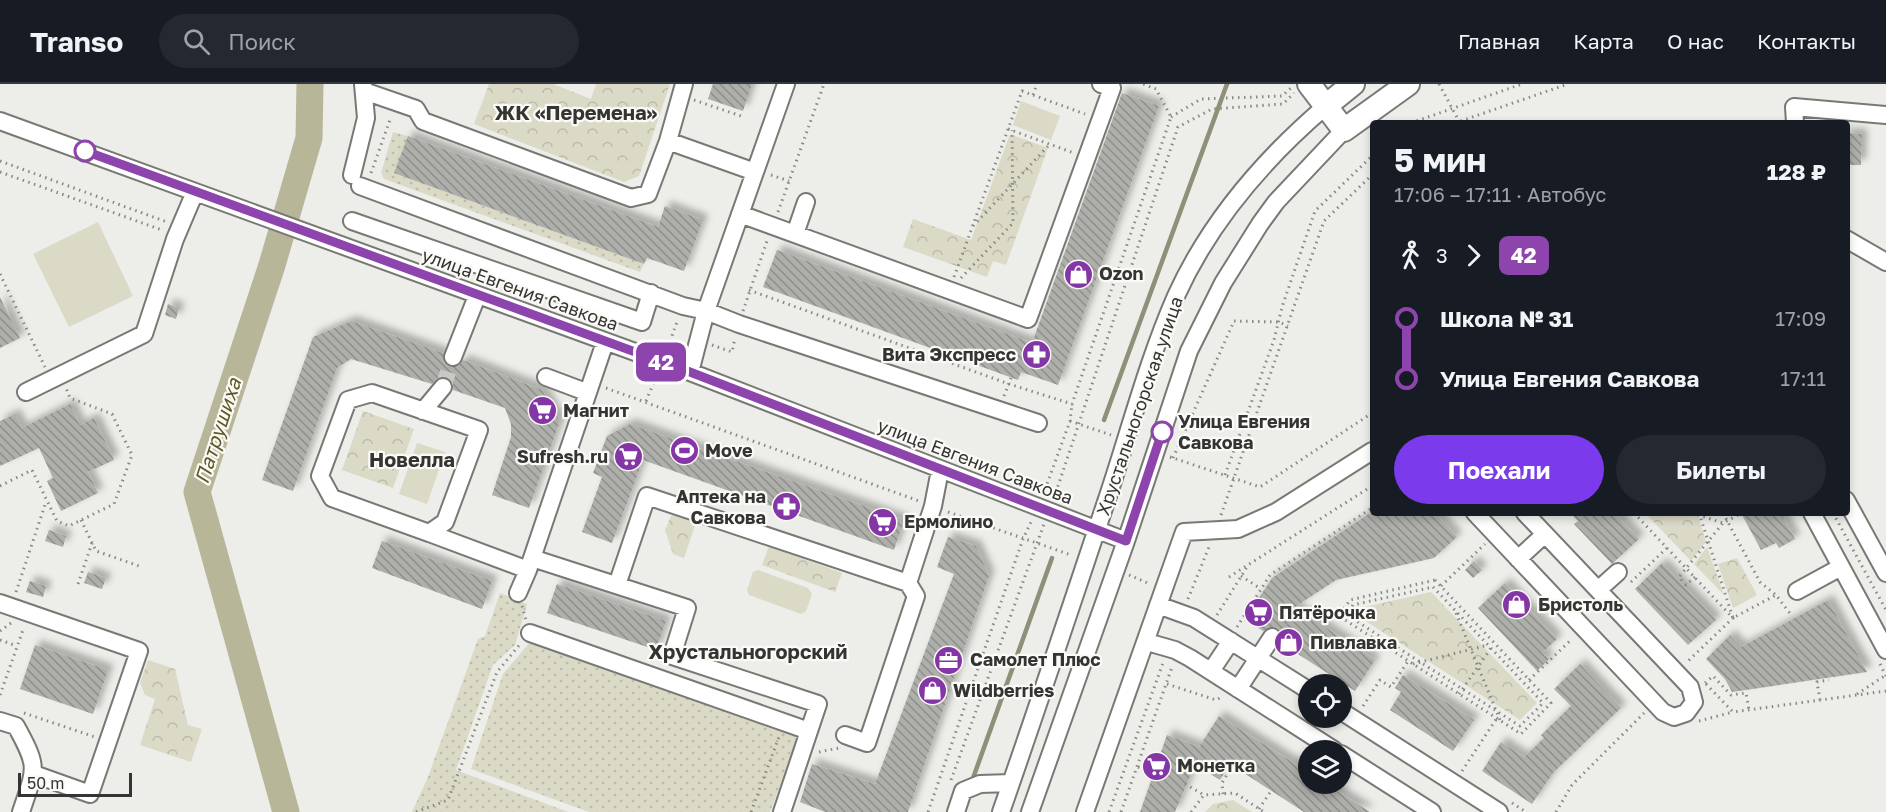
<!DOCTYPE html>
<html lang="ru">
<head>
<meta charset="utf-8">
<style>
	:root { --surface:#171b24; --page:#242831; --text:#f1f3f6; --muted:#9ea1a6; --line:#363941; --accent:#7c3aed }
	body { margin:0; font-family:"Golos Text",sans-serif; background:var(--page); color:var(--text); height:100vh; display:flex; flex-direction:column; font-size:22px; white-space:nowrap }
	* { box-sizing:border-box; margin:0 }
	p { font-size:20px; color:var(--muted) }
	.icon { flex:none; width:33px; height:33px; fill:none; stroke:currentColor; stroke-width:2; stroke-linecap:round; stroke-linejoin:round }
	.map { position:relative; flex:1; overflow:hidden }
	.details { position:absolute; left:1370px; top:36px; width:480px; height:396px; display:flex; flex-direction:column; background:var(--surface); border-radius:6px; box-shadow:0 3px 9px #0003 }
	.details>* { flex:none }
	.badge { padding:0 12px; border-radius:9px; font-size:21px; line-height:39px }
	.fabs { position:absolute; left:1298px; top:590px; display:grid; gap:12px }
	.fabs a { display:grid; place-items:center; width:54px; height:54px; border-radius:50%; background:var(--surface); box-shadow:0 3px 9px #0003; font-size:30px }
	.scale { position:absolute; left:18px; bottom:15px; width:114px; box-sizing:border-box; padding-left:6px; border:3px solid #343432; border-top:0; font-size:16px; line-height:21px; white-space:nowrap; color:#343432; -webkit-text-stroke:4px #fbfaf6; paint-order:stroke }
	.map>.badge { position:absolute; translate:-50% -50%; box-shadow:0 0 0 3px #fff }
	.legs { display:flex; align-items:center; gap:9px; height:66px; padding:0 24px; font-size:20px }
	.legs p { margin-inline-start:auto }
	.overview { display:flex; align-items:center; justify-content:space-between; height:102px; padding:0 24px }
	h1 { font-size:33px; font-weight:700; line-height:45px }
	.cta { display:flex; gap:12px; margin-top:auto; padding:12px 24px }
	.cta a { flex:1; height:69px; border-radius:36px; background:var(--accent); color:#fff; font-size:24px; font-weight:700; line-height:69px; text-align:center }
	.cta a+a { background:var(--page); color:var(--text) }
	ul { padding:0 24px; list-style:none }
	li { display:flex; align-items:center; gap:21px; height:60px; font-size:22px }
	li i { display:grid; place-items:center; width:9px; height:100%; margin:0 8px; background:currentColor }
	li i::after { content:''; width:15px; height:15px; margin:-8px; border:4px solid; border-radius:50%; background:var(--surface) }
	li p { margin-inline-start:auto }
	li:first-child i { background:linear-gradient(#0000 50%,currentColor 0) }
	li:last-child i { background:linear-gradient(currentColor 50%,#0000 0) }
	header { display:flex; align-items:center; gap:36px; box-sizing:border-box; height:84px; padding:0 30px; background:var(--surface); border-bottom:2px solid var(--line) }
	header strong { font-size:28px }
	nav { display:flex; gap:33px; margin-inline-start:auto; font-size:21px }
	.search { width:420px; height:54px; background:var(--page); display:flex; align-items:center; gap:15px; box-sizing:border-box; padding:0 21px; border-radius:33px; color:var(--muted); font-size:22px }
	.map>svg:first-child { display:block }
	.grass { fill:url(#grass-dots) }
	.forest { fill:url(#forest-crowns) }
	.pitch { fill:#dbdac7 }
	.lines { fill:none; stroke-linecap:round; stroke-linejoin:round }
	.stream { stroke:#908f79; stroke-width:4.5 }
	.river { stroke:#b8b698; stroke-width:27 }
	.building { fill:url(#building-back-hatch); filter:url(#shadow) }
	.minor-tunnel { stroke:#c8c8c4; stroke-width:16; stroke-dasharray:16 8; stroke-linecap:butt }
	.minor-casing { stroke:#787874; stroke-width:20 }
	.major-casing { stroke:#787874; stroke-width:26 }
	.path { stroke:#888885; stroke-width:3; stroke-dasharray:1.5 4.5; stroke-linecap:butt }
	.minor { stroke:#fff; stroke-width:16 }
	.major { stroke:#fff; stroke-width:22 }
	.line-1-casing { stroke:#fff; stroke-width:14 }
	.line-1 { stroke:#8e44ad; stroke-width:9 }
	.stop-1-dot { fill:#fff; stroke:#8e44ad; stroke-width:3 }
	.labels { text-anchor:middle; stroke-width:4.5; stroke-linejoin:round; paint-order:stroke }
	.poi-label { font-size:18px; font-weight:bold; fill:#343432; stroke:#fbfaf6; text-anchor:start }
	.street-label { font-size:18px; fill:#343432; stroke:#fbfaf6 }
	.stop-label { font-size:18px; font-weight:bold; fill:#343432; stroke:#fbfaf6; text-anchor:start }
	.neighbourhood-label { font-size:20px; font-weight:bold; fill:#343432; stroke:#fbfaf6 }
	.water-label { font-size:20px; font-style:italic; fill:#5e5926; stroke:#fbfaf6 }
</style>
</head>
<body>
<header>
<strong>Transo</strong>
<div class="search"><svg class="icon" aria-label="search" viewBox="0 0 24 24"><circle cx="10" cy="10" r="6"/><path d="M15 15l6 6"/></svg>Поиск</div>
<nav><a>Главная</a><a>Карта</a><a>О нас</a><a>Контакты</a></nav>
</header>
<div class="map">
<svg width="1886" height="728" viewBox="0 0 1886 728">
	<defs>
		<pattern id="grass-dots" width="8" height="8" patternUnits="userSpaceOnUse" patternTransform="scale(1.5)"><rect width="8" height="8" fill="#dbdac7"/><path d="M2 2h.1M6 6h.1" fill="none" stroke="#bdbcab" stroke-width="1.8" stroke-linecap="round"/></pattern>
		<pattern id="forest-crowns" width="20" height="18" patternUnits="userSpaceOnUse" patternTransform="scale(1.5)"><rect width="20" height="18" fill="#dbdac7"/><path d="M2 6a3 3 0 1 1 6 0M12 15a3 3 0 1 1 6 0" fill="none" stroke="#bdbcab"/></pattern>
		<pattern id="building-back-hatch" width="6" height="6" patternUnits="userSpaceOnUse" patternTransform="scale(1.5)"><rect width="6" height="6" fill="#aeaeaa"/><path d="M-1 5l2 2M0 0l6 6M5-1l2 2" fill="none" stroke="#8e8e8b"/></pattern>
		<filter id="shadow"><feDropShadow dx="5.5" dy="-5.5" stdDeviation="3" flood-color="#0004"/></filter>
	</defs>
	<rect width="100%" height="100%" fill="#edede9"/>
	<!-- grass -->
	<path class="grass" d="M393 48 408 52 395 89 644 180 640 188 384 95 381 89Z
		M500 509 527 520 515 561 493 581 456 686 568 728H412L428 693 478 555 485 552Z
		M531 557 799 651 770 728H589L471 685 503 590Z"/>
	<!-- forest -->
	<path class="forest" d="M489 0H553L591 15 596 0H670L639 92 624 98 474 40Z
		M1010 50 1048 64 1006 181 993 177 987 193 903 163 913 135 971 156Z
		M363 327 414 345 393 404 342 386Z
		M676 428 697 436 684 474 673 470 665 446 671 432Z
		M1645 429H1686L1698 432 1706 458 1691 477Z
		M769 462 842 489 835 508 762 481Z
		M1707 463 1724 511 1694 480Z
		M1737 474 1757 511 1733 524 1718 480Z
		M1431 508 1537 619 1520 636 1353 529 1356 525Z
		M148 576 175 585 188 641 202 645 191 678 140 661 155 615 145 611 140 599Z
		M1233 716 1252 728H1205L1213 720Z"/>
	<!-- pitch -->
	<path class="pitch" d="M1021 17 1060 32 1051 56 1013 41Z
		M98 138 133 212 69 243 33 170Z
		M417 359 445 368 427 420 399 410Z
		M758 486 808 504 812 510 806 527 801 530 749 511 747 506 753 488Z"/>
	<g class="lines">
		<!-- stream -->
		<path class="stream" d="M1104 336 1227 0
			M972 697 1052 474"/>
		<!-- river -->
		<path class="river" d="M286 728 197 408 272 181 309 54 310 0"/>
	</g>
	<!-- building -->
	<path class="building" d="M713 0H752L743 27 708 15Z
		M1122 9 1159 22 1058 301 1021 288 1018 296 763 203 777 166 1032 259Z
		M1846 49 1862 50 1861 81H1846Z
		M408 52 658 143 665 122 703 136 684 187 647 174 644 180 394 89Z
		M0 213 20 254 0 264Z
		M168 220 179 224 176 235 165 231Z
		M351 237 443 269 444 279 450 283 459 282 463 276 542 306 560 337 529 424 492 411 511 353V340L505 324 453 306V299L445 293H439L432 300 351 275 337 284 293 407 262 396 313 253Z
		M70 320 80 341 94 334 114 376 88 388 98 409 61 427 47 397 53 394 39 364 0 382V337L15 330 22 344Z
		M630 340 904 436 894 466 643 376 612 459 582 448 602 393 593 389 607 352Z
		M1370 429H1435L1457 453 1434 474 1336 496 1295 523 1375 576 1355 607 1281 559 1282 553 1278 545 1272 543 1263 547 1245 535 1272 494Z
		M1570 429H1614L1639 455 1612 480 1574 440 1578 437Z
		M1741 429H1781L1795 455 1779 464 1776 459 1761 466Z
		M49 446 66 452 63 463 45 457Z
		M948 453 976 462 989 492 908 728H825L800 718 812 680 875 700 954 490 937 483Z
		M382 457 492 497 482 525 372 484Z
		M1474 477 1482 486 1473 494 1465 486Z
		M1662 479 1716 536 1688 561 1635 505Z
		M88 488 106 494 102 505 84 499Z
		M30 497 46 502 43 513 26 508Z
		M1505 499 1557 555 1542 569 1549 575 1537 587 1478 524Z
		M557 500 666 537 656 566 547 529Z
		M1828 516 1867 588 1732 608 1725 595 1706 575 1730 551 1741 563Z
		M35 561 108 586 93 630 20 605Z
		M1580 580 1621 624 1553 689 1532 720 1482 687 1501 658 1524 673 1544 654 1541 651 1571 622 1554 605Z
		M1403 591 1474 636 1453 667 1390 626 1401 608 1395 604Z
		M1219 632 1308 688V699H1325L1370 728H1304L1230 680 1220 696 1195 680 1175 728H1140L1167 651 1199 663Z"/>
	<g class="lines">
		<!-- minor-tunnel -->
		<path class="minor-tunnel" d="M443 303 453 273"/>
		<defs>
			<path id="minor" d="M364 7 416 25 423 37 631 114 648 110 668 57 684 0
				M0 37 690 288 1126 457
				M1795 39 1794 23 1886 31
				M668 57 755 88
				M352 91 366 34 363 0
				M360 102 683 222 706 227 739 240 1038 339
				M740 130 1028 235 1112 4 1101 0
				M352 137 642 238 651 209
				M795 150 806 118
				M1846 155 1886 178
				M453 273 477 212
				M690 288 706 227 786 0
				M546 293 586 308
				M26 308 144 250 175 155 195 108
				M372 309 479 346 445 438 429 449 332 414 320 392 348 316Z
				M423 327 443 303
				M1846 416 1886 489
				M1475 429 1663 628 1674 633 1686 629 1694 618 1690 603 1525 429
				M1812 429 1886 566
				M429 449 528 486
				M532 474 687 524 672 572 818 620 782 728
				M1518 475 1545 450
				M908 499 933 422 940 386
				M617 501 647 412 908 499 916 512 867 659 845 651
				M1598 506 1618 488
				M1797 507 1841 483
				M518 509 528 486 605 258
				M0 519 139 567 90 710 34 690
				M1158 521 1194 534 1308 606
				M530 549 809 647
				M1147 558 1175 566 1190 574 1334 666
				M1211 587 1231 557
				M1238 605 1272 553
				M1341 627 1499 728
				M0 637 16 642C39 684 36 683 21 728
				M1341 670 1432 728
				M956 728 963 707 980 700 1011 699
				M1001 728C1037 625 1071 522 1106 418 1129 350 1147 278 1176 212 1210 137 1266 73 1327 21
				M1030 728 1126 457 1189 267 1223 199 1260 140 1276 118 1344 46
				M1085 728 1184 448 1238 445 1276 428 1372 367"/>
			<path id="major" d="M1309 0 1344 46 1408 0
				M1327 21 1353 0"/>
		</defs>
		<!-- minor casing -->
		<use href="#minor" class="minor-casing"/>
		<!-- major casing -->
		<use href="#major" class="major-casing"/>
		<!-- path -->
		<path class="path" d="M1439 0 1459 37
			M1033 11 1037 0
			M694 16 741 32
			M1171 33 1201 15 1282 12 1292 3
			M1411 39 1522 0
			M1455 39 1568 0
			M1008 45 1074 69
			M0 77 167 138
			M0 88 162 146
			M371 89 391 33
			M771 91 789 97
			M778 128 824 0
			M973 142 1050 60
			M0 190 45 283
			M954 193 1022 7 1085 30
			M961 194 1013 139 1012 46
			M749 206 1009 300 1072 320 1171 33 1156 5 1143 0
			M743 227 767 157
			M712 261 732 268 735 254
			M668 263 678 235
			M606 304 919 417
			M1004 312 1011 294
			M646 317 657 291
			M1070 337 1111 351
			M1170 373 1260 403 1372 329
			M1173 374 1234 237 1279 238 1288 242
			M1225 391 1274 256 1282 223 1315 127 1372 72
			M0 402 32 386 57 437 69 442 114 420 132 371 112 330 70 314 66 304
			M1043 411 1070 337 1072 320
			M1054 414 1178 43 1212 25 1283 20 1294 9
			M948 428 1071 471
			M1634 429 1733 534 1687 578
			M1692 429 1723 439 1738 431
			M1699 429 1733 534 1776 511 1792 532
			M1723 429 1760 498 1776 511
			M1833 429 1886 526
			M1221 431 1324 137 1372 91
			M81 436 96 467 142 483
			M1129 491 1150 500
			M1241 492 1261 505
			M1229 493 1372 402
			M1695 493 1686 501 1679 493 1723 439
			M1435 496 1551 619 1521 650 1339 532 1350 516Z
			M1631 498 1667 464
			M78 500 92 459
			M1441 502 1485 460
			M1433 503 1543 619 1520 642 1347 531 1353 521Z
			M16 508 46 418
			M1188 515 1209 463
			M522 522 526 536
			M1456 529 1500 636
			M1217 531 1247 483
			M1237 543 1270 491 1372 424
			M0 547 11 539
			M0 556 17 562
			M1413 580 1488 561
			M1880 580 1886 592
			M1529 596 1572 555
			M1705 599 1713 592 1731 611 1746 609 1749 626
			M1167 600 1216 616 1222 613
			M1706 600 1733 628 1886 607
			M1459 610 1491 564
			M1857 610 1886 591
			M0 611 24 543
			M1820 616 1817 598 1829 596
			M1363 622 1380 596 1391 603 1408 577
			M24 629 95 653
			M1699 637 1733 628
			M819 668 839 664
			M1138 683 1154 689
			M1462 687 1497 634
			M951 696 1044 440
			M1185 700 1204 711
			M1223 710 1222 699 1232 682
			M1512 719 1526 728
			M1259 725 1271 707
			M416 728 448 716 497 588 521 559
			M751 728 779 653
			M928 728 1023 455 1032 436
			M1109 728 1163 579
			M1121 728 1172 583
			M1191 728 1204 711 1235 709 1264 728
			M1556 728 1572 701 1644 629"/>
		<!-- minor -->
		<use href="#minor" class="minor"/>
		<!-- major -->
		<use href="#major" class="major"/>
	</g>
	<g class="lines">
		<defs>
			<path id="line-1" d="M85 67 690 288 1126 457 1162 348"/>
		</defs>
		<!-- line-1 casing -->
		<use href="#line-1" class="line-1-casing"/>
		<!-- line-1 -->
		<use href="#line-1" class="line-1"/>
	</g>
	<!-- icons -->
	<defs>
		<symbol id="shop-disc" viewBox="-11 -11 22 22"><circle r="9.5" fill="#8536a6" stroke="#fbfaf6"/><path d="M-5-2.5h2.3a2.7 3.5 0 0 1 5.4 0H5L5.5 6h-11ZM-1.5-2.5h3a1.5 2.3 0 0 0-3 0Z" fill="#fff"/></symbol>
		<symbol id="pharmacy-disc" viewBox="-11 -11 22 22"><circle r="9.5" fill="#8536a6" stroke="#fbfaf6"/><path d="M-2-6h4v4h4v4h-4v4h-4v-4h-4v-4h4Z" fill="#fff"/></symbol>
		<symbol id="supermarket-disc" viewBox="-11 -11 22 22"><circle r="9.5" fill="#8536a6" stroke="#fbfaf6"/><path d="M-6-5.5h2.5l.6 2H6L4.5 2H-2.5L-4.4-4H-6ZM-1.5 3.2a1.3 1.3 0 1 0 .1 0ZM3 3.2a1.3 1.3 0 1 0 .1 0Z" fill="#fff"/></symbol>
		<symbol id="stadium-disc" viewBox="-11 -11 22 22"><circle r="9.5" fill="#8536a6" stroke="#fbfaf6"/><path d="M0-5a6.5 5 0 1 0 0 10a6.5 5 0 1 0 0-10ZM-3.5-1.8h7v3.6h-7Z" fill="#fff"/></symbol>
		<symbol id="office-disc" viewBox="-11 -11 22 22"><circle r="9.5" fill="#8536a6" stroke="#fbfaf6"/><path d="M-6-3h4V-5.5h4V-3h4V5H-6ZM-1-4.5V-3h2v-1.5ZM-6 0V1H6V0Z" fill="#fff"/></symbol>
	</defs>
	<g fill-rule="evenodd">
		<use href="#shop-disc" x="1062" y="174" width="33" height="33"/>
		<use href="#pharmacy-disc" x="1020" y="254" width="33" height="33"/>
		<use href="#supermarket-disc" x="526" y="310" width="33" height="33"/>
		<use href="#stadium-disc" x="668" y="350" width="33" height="33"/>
		<use href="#supermarket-disc" x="612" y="356" width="33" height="33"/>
		<use href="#pharmacy-disc" x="770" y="406" width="33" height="33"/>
		<use href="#supermarket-disc" x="866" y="422" width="33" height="33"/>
		<use href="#shop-disc" x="1500" y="504" width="33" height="33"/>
		<use href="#supermarket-disc" x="1242" y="512" width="33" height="33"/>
		<use href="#shop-disc" x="1272" y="542" width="33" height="33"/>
		<use href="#office-disc" x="932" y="560" width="33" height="33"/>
		<use href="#shop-disc" x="916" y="590" width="33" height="33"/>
		<use href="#supermarket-disc" x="1140" y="666" width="33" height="33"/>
	</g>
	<!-- markers -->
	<g class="stop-1-dot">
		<circle cx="85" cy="67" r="10"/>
		<circle cx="1162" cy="348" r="10"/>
	</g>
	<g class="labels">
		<!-- poi labels -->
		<g class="poi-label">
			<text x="1099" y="196">Ozon</text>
			<text x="1016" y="277" text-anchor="end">Вита Экспресс</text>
			<text x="563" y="333">Магнит</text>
			<text x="705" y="373">Move</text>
			<text x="608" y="379" text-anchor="end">Sufresh.ru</text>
			<text x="766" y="419" text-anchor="end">Аптека на<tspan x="766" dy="21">Савкова</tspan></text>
			<text x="904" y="444">Ермолино</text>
			<text x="1538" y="527">Бристоль</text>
			<text x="1279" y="535">Пятёрочка</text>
			<text x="1310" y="565">Пивлавка</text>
			<text x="970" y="582">Самолет Плюс</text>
			<text x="953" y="613">Wildberries</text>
			<text x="1177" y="688">Монетка</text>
		</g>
		<!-- street labels -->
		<g class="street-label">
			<text transform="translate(520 206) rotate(20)" y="6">улица Евгения Савкова</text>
			<text transform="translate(1140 322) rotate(-71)" y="6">Хрустальногорская улица</text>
			<text transform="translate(975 378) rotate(21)" y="6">улица Евгения Савкова</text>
		</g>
		<!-- stop labels -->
		<g class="stop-label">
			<text x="1178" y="344">Улица Евгения<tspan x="1178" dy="21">Савкова</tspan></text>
		</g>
		<!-- neighbourhood labels -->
		<g class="neighbourhood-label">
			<text x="576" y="36">ЖК «Перемена»</text>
			<text x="412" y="383">Новелла</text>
			<text x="748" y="575">Хрустальногорский</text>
		</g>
		<!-- water labels -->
		<g class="water-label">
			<text transform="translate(218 347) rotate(-72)" y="7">Патрушиха</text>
		</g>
	</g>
</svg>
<div class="fabs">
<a><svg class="icon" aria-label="locate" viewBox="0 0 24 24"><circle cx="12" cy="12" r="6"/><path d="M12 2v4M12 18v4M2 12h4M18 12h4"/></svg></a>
<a><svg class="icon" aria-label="layers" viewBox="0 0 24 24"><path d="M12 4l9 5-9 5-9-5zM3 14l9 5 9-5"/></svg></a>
</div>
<div class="scale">50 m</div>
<b class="badge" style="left:661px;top:278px;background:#8e44ad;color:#fff">42</b>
<section class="details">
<div class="overview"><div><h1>5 мин</h1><p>17:06 – 17:11 · Автобус</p></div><b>128 ₽</b></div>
<div class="legs"><svg class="icon" aria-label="walk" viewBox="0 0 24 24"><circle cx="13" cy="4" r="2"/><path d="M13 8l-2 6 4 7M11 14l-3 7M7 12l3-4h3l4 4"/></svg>3<svg class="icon" aria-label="forward" viewBox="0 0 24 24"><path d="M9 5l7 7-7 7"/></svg><b class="badge" style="background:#8e44ad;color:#fff">42</b></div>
<ul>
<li><i style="color:#8e44ad"></i><b>Школа № 31</b><p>17:09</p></li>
<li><i style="color:#8e44ad"></i><b>Улица Евгения Савкова</b><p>17:11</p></li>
</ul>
<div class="cta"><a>Поехали</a><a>Билеты</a></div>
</section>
</div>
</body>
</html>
